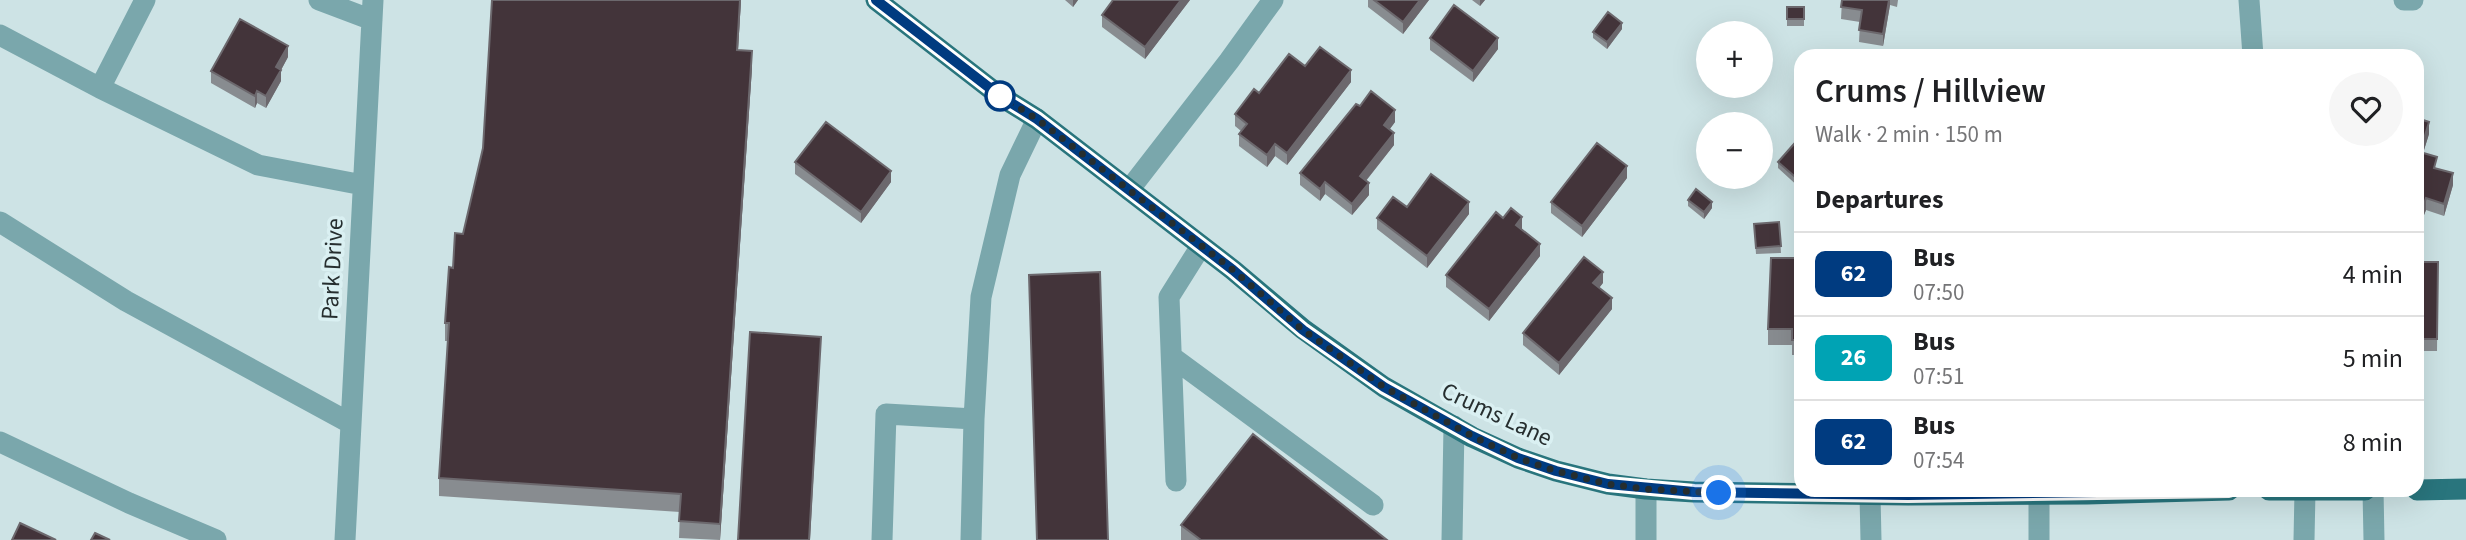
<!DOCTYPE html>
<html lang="en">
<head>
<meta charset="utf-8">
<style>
	:root { --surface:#fff; --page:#f6f6f6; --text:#202124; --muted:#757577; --line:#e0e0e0 }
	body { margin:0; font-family:"Source Sans 3",sans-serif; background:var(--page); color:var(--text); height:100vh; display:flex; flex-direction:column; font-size:26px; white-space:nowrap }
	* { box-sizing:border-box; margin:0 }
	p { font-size:23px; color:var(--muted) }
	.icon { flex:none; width:38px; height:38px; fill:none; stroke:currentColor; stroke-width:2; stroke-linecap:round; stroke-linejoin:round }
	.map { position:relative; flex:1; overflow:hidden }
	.details { position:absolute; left:1794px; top:49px; width:630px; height:448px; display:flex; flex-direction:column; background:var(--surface); border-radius:21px; box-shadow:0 7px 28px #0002 }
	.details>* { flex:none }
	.badge { padding:0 14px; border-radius:10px; font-size:24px; line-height:46px }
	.fabs { position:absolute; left:1696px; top:21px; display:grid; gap:14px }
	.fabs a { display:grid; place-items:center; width:77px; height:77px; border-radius:50%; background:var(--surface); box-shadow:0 7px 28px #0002; font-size:35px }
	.you { position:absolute; width:35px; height:35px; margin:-18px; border:5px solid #fff; border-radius:50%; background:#1a73e8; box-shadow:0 0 0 10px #1a73e833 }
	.map>.badge { position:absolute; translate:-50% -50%; box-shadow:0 0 0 4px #fff }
	h2 { padding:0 21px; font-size:26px; line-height:63px }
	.round { display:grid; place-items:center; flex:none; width:74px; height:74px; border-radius:37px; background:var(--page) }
	.summary { display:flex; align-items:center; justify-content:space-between; height:119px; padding:0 21px }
	h1 { font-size:33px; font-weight:600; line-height:52px }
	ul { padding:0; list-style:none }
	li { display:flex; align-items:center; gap:21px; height:84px; padding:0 21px; border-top:2px solid var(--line) }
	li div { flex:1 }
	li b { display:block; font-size:26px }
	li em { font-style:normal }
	li .badge { min-width:77px; font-weight:700; text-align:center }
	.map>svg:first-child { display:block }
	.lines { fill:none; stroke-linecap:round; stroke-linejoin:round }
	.minor { stroke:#7aa7ac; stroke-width:21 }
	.major { stroke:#29757d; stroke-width:21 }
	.wall { fill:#888c90 }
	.shaded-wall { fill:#6c686d }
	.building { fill:#43343a; stroke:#6c686d; stroke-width:2 }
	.line-casing { stroke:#fff; stroke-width:16 }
	.line { stroke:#003b80; stroke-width:10 }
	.walk { stroke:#262e2f; stroke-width:7; stroke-dasharray:0 12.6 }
	.stop-dot { fill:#fff; stroke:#003b80; stroke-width:3.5 }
	.labels { text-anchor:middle; stroke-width:7; stroke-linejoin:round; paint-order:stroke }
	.street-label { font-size:24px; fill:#262e2f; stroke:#daf0f2 }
</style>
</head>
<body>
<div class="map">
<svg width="2466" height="540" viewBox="0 0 2466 540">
	<rect width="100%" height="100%" fill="#cde3e5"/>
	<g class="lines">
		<!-- minor -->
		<path class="minor" d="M319 0 372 20
			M2249 0 2253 56
			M2404 0H2413
			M0 35 100 88 258 165 363 185
			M100 88 145 0
			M1129 190 1229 61 1273 0
			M0 222 126 301 350 423
			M1172 357 1373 505
			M0 442 129 503 216 540
			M1176 481 1169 297 1201 246
			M2373 490 2374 540
			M2039 494V540
			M1870 495 1871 540
			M345 540 373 0
			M882 540 886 414 974 419
			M971 540 974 419 981 297 1010 175 1037 119
			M1452 540 1454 426
			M1646 540V489
			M2304 540 2305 491"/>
		<!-- major -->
		<path class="major" d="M876 0 1000 96 1037 119 1233 270 1303 329 1384 387 1472 437 1518 458 1556 471 1608 484 1646 489 1694 492 1908 495 2087 494 2229 490
			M2269 490H2365
			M2417 490 2466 489"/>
	</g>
	<!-- wall -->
	<path class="wall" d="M741 0 738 50 752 68 720 540 679 538 680 512 439 496V478L448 341H445V323L453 268 463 234Z
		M1065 0H1078L1073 7Z
		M1190 0 1145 59 1102 27V15Z
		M1368 0H1429L1403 34 1368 7Z
		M1472 0H1485L1480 6Z
		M1842 0H1898L1897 7 1890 5 1883 46 1859 42 1860 22 1841 19Z
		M1787 7H1804V26H1787Z
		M1622 29 1607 49 1593 38V32Z
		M1430 38 1498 49 1473 82 1430 50Z
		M288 57 281 70V81L266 108 257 103 255 108 211 83V71Z
		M1305 66 1351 82 1287 165 1275 156 1267 167 1239 146V134L1241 131 1235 126V114L1259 93Z
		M1360 106 1395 122 1389 130 1394 145 1366 181 1369 195 1352 215 1325 194 1320 201 1300 185V173Z
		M2417 118 2429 134 2423 153 2437 169 2453 185 2444 216 2426 210 2424 215 2417 213Z
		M1801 136V189L1778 168V162Z
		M795 162 891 182 861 223 795 174Z
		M1627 178 1582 237 1551 213V202Z
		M1688 200 1712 208 1704 219 1688 206Z
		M1407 207 1469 214 1427 268 1377 229V218Z
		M1503 218 1522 229 1540 256 1489 321 1446 287V275Z
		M1779 222 1781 253 1756 254 1754 224Z
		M1801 258V355H1792V345H1768V329Z
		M2417 262H2438L2437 351H2417Z
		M1603 283 1599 288 1612 309 1559 375 1523 345V333Z
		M1181 525 1387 540H1181Z"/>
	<!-- shaded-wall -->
	<path class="shaded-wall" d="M740 0H741L737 67V50Z
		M1073 0H1078L1073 7Z
		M1181 0H1190L1145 59V47Z
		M1420 0H1429L1403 34V22Z
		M1480 0H1485L1480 6Z
		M1889 0H1890V5L1883 46V34Z
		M1622 23V29L1607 49V42Z
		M1498 38V49L1473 82V71Z
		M288 46V57L281 70V81L266 108V96L276 67Z
		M752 51V68L720 540V524Z
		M1351 70V82L1287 165V153Z
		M257 91V103L255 108V96Z
		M1395 110V122L1384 137V125Z
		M2429 122V134L2420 163V152Z
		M1394 133V145L1360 188V176Z
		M1275 144V156L1267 167V155Z
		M1627 166V178L1582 237V226Z
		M891 171V182L861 223V212Z
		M2453 173V185L2444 216V204Z
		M1325 182V194L1320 201V189Z
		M1369 183V195L1352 215V204Z
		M2426 198V210L2424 215V204Z
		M1469 202V214L1427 268V256Z
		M1712 202V208L1704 219V212Z
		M1522 217V229L1516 237V225Z
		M1540 244V256L1489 321V309Z
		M1603 272V283L1593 295V283Z
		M1612 298V309L1559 375V363Z
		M821 337 810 540H809Z"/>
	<!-- building -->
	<path class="building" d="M492 0H740L737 50 752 51 720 524 679 521 681 494 439 478 449 323H445L449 267 453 268 455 233 463 234 483 148Z
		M1113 0H1181L1145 47 1102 15Z
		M1374 0H1420L1403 22Z
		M1842 0H1889L1883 34 1859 30 1862 10 1841 7Z
		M1454 5 1498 38 1473 71 1430 38Z
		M1787 7H1804V19H1787Z
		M1608 12 1622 23 1607 42 1593 32Z
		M240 19 288 46 276 67 281 70 266 96 257 91 255 96 211 71Z
		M1320 47 1351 70 1287 153 1275 144 1267 155 1239 134 1247 124 1235 114 1254 89 1259 93 1289 54 1305 66Z
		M1371 91 1395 110 1384 125 1394 133 1360 176 1369 183 1352 204 1325 182 1320 189 1300 173 1356 104 1360 106Z
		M2417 118 2429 122 2420 152 2437 157 2434 168 2453 173 2444 204 2426 198 2424 204 2417 202Z
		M826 122 891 171 861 212 795 162Z
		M1801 136V182L1778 162Z
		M1597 143 1627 166 1582 226 1551 202Z
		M1431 174 1469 202 1427 256 1377 218 1393 197 1407 207Z
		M1696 189 1712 202 1704 212 1688 200Z
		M1511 208 1522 217 1516 225 1540 244 1489 309 1446 275 1496 212 1503 218Z
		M1779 222 1781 246 1756 248 1754 224Z
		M1584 257 1603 272 1593 283 1612 298 1559 363 1523 333Z
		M1771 258H1801V340H1792V329H1768Z
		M2417 262H2438L2437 339H2417Z
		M1100 272 1108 540H1037L1029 275Z
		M750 332 821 337 809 540H738Z
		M1253 434 1387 540H1201L1181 525Z
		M20 523 56 540H12Z
		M95 533 110 540H91Z"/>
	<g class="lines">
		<defs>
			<path id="line" d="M876 0 1000 96 1037 119 1233 270 1303 330 1384 387 1472 436 1518 458 1556 471 1608 484 1694 492 1908 495 2229 490"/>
		</defs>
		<!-- line casing -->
		<use href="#line" class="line-casing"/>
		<!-- line -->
		<use href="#line" class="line"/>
		<!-- walk -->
		<path class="walk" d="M1000 96 1037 119 1233 270 1303 330 1384 387 1472 436 1518 458 1556 471 1608 484 1646 489 1719 493"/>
	</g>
	<!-- markers -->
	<circle class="stop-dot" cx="1000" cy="96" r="14"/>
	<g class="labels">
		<!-- street labels -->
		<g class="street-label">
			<text transform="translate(332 269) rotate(-87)" y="8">Park Drive</text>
			<text transform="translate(1497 414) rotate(25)" y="8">Crums Lane</text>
		</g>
	</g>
</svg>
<div class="fabs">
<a>+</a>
<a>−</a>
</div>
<div class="you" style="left:1719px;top:493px"></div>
<section class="details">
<div class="summary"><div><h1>Crums / Hillview</h1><p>Walk · 2 min · 150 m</p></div><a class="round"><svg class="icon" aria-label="heart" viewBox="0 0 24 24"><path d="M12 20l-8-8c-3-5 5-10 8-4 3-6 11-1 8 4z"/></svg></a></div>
<h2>Departures</h2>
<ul>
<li><span class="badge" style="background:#003b80;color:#fff">62</span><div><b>Bus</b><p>07:50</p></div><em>4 min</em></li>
<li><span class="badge" style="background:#00a3b4;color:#fff">26</span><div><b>Bus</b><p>07:51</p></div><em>5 min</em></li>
<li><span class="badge" style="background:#003b80;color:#fff">62</span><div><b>Bus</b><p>07:54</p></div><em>8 min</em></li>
</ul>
</section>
</div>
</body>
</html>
